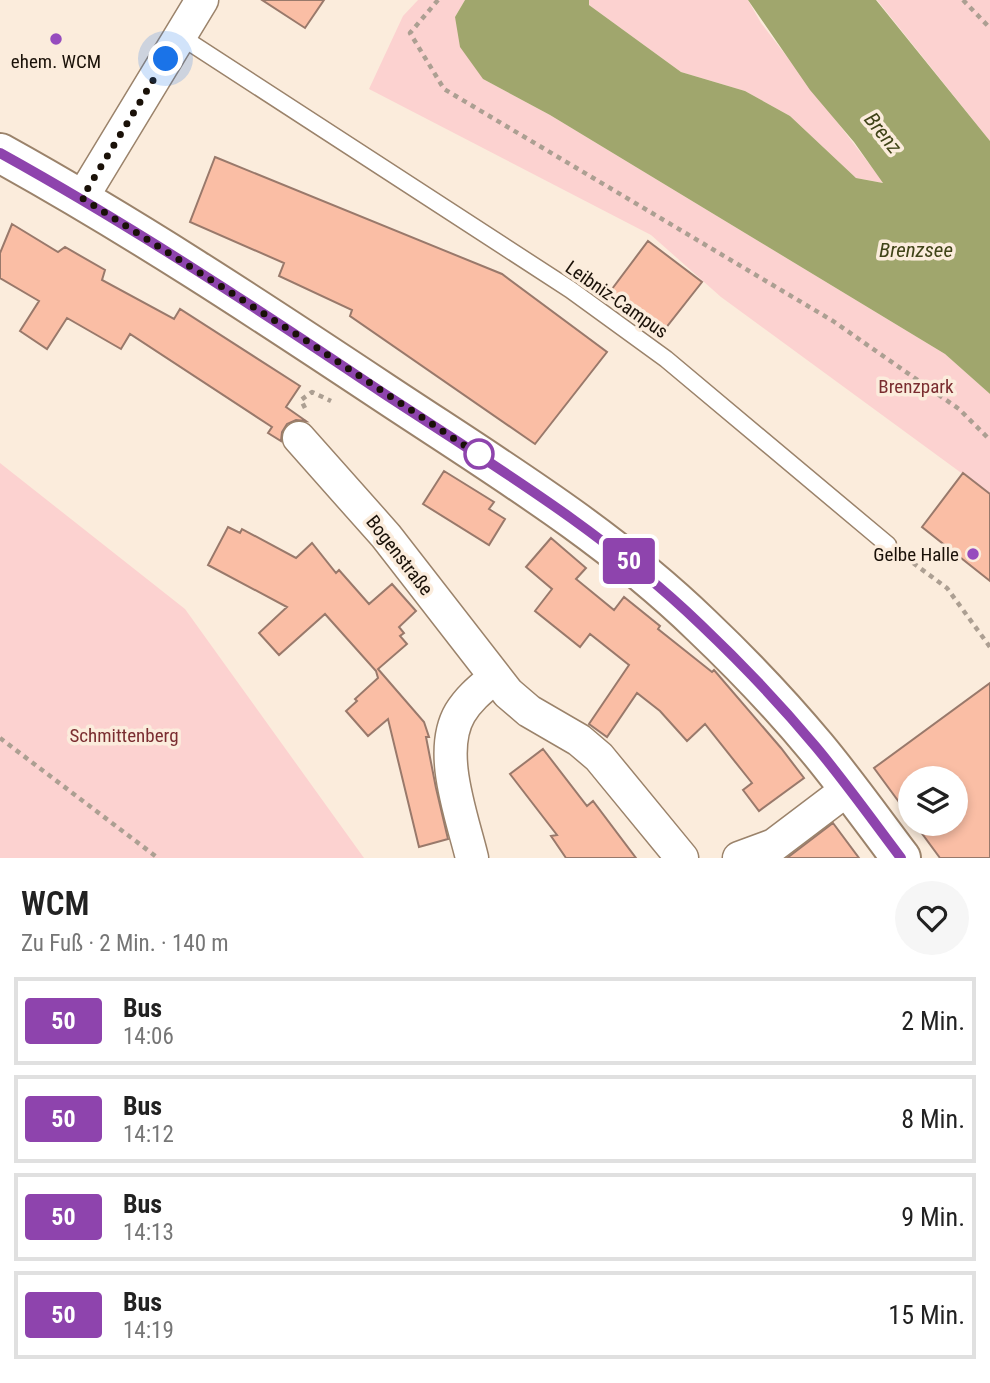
<!DOCTYPE html>
<html lang="de">
<head>
<meta charset="utf-8">
<style>
	:root { --surface:#fff; --page:#f6f6f6; --text:#222; --muted:#767676; --line:#e0e0e0 }
	body { margin:0; font-family:"Roboto Condensed",sans-serif; background:var(--page); color:var(--text); height:100vh; display:flex; flex-direction:column; font-size:26px; white-space:nowrap }
	* { box-sizing:border-box; margin:0 }
	p { font-size:23px; color:var(--muted) }
	.icon { flex:none; width:38px; height:38px; fill:none; stroke:currentColor; stroke-width:2; stroke-linecap:round; stroke-linejoin:round }
	.map { position:relative; height:858px; overflow:hidden }
	.side { display:flex; flex-direction:column; background:var(--surface); flex:1 }
	.side>* { flex:none }
	.badge { padding:0 14px; border-radius:5px; font-size:24px; line-height:46px }
	.tools { position:absolute; left:898px; top:766px; display:grid; gap:14px }
	.tools a { display:grid; place-items:center; width:70px; height:70px; border-radius:50%; background:var(--surface); box-shadow:0 4px 10px #0003; font-size:35px }
	.you { position:absolute; width:35px; height:35px; margin:-18px; border:5px solid #fff; border-radius:50%; background:#1a73e8; box-shadow:0 0 0 10px #1a73e833 }
	.map>.badge { position:absolute; translate:-50% -50%; box-shadow:0 0 0 4px #fff }
	.round { display:grid; place-items:center; flex:none; width:74px; height:74px; border-radius:37px; background:var(--page) }
	.overview { display:flex; align-items:center; justify-content:space-between; height:119px; padding:0 21px }
	h1 { font-size:33px; font-weight:600; line-height:52px }
	ul { padding:0; list-style:none }
	li { display:flex; align-items:center; gap:21px; height:88px; margin:0 14px 10px; padding:0 7px; border:4px solid var(--line); border-radius:0px }
	li div { flex:1 }
	li b { display:block; font-size:26px }
	li em { font-style:normal }
	li .badge { min-width:77px; font-weight:700; text-align:center }
	.map>svg:first-child { display:block }
	.green { fill:#fcd2d0 }
	.water { fill:#a0a66d }
	.building { fill:#fabea5; stroke:#99796b; stroke-width:2 }
	.lines { fill:none; stroke-linecap:round; stroke-linejoin:round }
	.service-casing { stroke:#9b836b; stroke-width:19 }
	.minor-casing { stroke:#9b836b; stroke-width:35 }
	.primary-casing { stroke:#9b836b; stroke-width:42 }
	.path { stroke:#ac9f92; stroke-width:4.5; stroke-dasharray:5 5; stroke-linecap:butt }
	.service { stroke:#fff; stroke-width:16 }
	.minor { stroke:#fff; stroke-width:32 }
	.primary { stroke:#fff; stroke-width:38 }
	.line-casing { stroke:#fff; stroke-width:16 }
	.line { stroke:#8e44ad; stroke-width:10 }
	.walk { stroke:#1a1108; stroke-width:7; stroke-dasharray:0 12.6 }
	.poi-dot { fill:#964cbe; stroke:#fbecdc; stroke-width:2.5 }
	.stop-dot { fill:#fff; stroke:#8e44ad; stroke-width:3.5 }
	.labels { text-anchor:middle; stroke-width:7; stroke-linejoin:round; paint-order:stroke }
	.poi-label { font-size:19px; fill:#1a1108; stroke:#fbecdc }
	.street-label { font-size:19px; fill:#1a1108; stroke:#fbecdc }
	.park-label { font-size:19px; fill:#7a2d30; stroke:#fbecdc }
	.water-label { font-size:21px; font-style:italic; fill:#404418; stroke:#fbecdc }
</style>
</head>
<body>
<div class="map">
<svg width="990" height="858" viewBox="0 0 990 858">
	<rect width="100%" height="100%" fill="#fbecdc"/>
	<!-- green -->
	<path class="green" d="M418 0H465L455 17 483 79 550 115 945 354 990 394V494L721 297 651 235 369 89 403 16Z
		M589 0H748L761 23 884 183 856 178 790 116 745 91 681 72 589 5Z
		M877 0H990V141Z
		M0 463 185 609 364 858H0Z"/>
	<!-- water -->
	<path class="water" d="M465 0H589V5L681 72 745 91 790 116 856 178 883 183 854 142 810 90 748 0H876L990 141V394L945 354 550 115 483 79 460 47 455 17Z"/>
	<!-- building -->
	<path class="building" d="M262 0H324L305 28Z
		M215 157 502 274 607 352 535 444 350 316 352 310 279 276 284 263 190 222Z
		M12 224 58 252 65 247 105 270 102 280 174 319 180 309 300 386 286 407 306 421 296 420 287 424 282 432 281 441 268 433 272 427 130 334 121 349 67 318 47 349 20 331 39 301 0 278V253Z
		M648 241 702 282 661 334 609 293Z
		M444 471 494 502 489 509 505 519 489 545 423 504Z
		M963 473 990 494V581L922 527Z
		M228 527 240 533 242 529 296 558 312 543 336 573 339 570 369 604 392 584 416 611 399 627 404 633 400 636 407 644 378 669 424 722 429 737H426L436 788 448 839 419 847 388 719 368 736 346 711 357 701 355 699 378 678 376 671 325 614 279 655 259 633 287 607 208 565Z
		M551 538 586 568 576 579 614 610 624 597 660 626 658 629 712 672 714 670 781 748 804 778 759 811 743 790 752 783 705 724 687 741 660 711 637 693 607 737 589 724 629 665 590 634 580 647 535 611 552 589 526 567Z
		M990 683V858H940L915 824H956V779H910V817L874 768Z
		M543 749 587 806 593 801 636 858H566L551 836 557 835 510 774Z
		M833 823 859 858H787Z"/>
	<g class="lines">
		<defs>
			<path id="service" d="M180 36 571 290 666 359 888 545"/>
			<path id="minor" d="M82 198 202 0
				M299 438 386 536 508 693 529 711 579 740 599 757 682 858
				M472 858C462 816 437 752 460 713 469 698 482 688 495 677
				M739 858 774 845 848 789"/>
			<path id="primary" d="M0 153C132 226 258 309 383 392 493 465 606 533 701 625 741 663 781 705 816 747 846 783 873 821 901 858"/>
		</defs>
		<!-- service casing -->
		<use href="#service" class="service-casing"/>
		<!-- minor casing -->
		<use href="#minor" class="minor-casing"/>
		<!-- primary casing -->
		<use href="#primary" class="primary-casing"/>
		<!-- path -->
		<path class="path" d="M438 0 410 33 444 89 833 321 959 409 990 440
			M963 0 990 28
			M305 408 301 400 312 392 331 401
			M905 557 947 588 990 647
			M0 738 158 858"/>
		<!-- service -->
		<use href="#service" class="service"/>
		<!-- minor -->
		<use href="#minor" class="minor"/>
		<!-- primary -->
		<use href="#primary" class="primary"/>
	</g>
	<g class="lines">
		<defs>
			<path id="line" d="M0 153C132 226 258 309 383 393 493 465 606 533 701 625 741 663 781 705 816 747 846 783 873 821 901 858"/>
		</defs>
		<!-- line casing -->
		<use href="#line" class="line-casing"/>
		<!-- line -->
		<use href="#line" class="line"/>
		<!-- walk -->
		<path class="walk" d="M166 59 82 198 296 334 482 457 479 454"/>
	</g>
	<!-- markers -->
	<g class="poi-dot">
		<circle cx="56" cy="39" r="7"/>
		<circle cx="973" cy="554" r="7"/>
	</g>
	<circle class="stop-dot" cx="479" cy="454" r="14"/>
	<g class="labels">
		<!-- poi labels -->
		<g class="poi-label">
			<text x="56" y="68">ehem. WCM</text>
			<text x="959" y="561" text-anchor="end">Gelbe Halle</text>
		</g>
		<!-- street labels -->
		<g class="street-label">
			<text transform="translate(617 299) rotate(35)" y="7">Leibniz-Campus</text>
			<text transform="translate(400 555) rotate(52)" y="7">Bogenstraße</text>
		</g>
		<!-- park labels -->
		<g class="park-label">
			<text x="916" y="393">Brenzpark</text>
			<text x="124" y="742">Schmittenberg</text>
		</g>
		<!-- water labels -->
		<g class="water-label">
			<text transform="translate(883 133) rotate(51)" y="7">Brenz</text>
			<text x="916" y="257">Brenzsee</text>
		</g>
	</g>
</svg>
<div class="tools">
<a><svg class="icon" aria-label="layers" viewBox="0 0 24 24"><path d="M12 4l9 5-9 5-9-5zM3 14l9 5 9-5"/></svg></a>
</div>
<div class="you" style="left:166px;top:59px"></div>
<b class="badge" style="left:629px;top:561px;background:#8e44ad;color:#fff">50</b>
</div>
<section class="side">
<div class="overview"><div><h1>WCM</h1><p>Zu Fuß · 2 Min. · 140 m</p></div><a class="round"><svg class="icon" aria-label="heart" viewBox="0 0 24 24"><path d="M12 20l-8-8c-3-5 5-10 8-4 3-6 11-1 8 4z"/></svg></a></div>
<ul>
<li><span class="badge" style="background:#8e44ad;color:#fff">50</span><div><b>Bus</b><p>14:06</p></div><em>2 Min.</em></li>
<li><span class="badge" style="background:#8e44ad;color:#fff">50</span><div><b>Bus</b><p>14:12</p></div><em>8 Min.</em></li>
<li><span class="badge" style="background:#8e44ad;color:#fff">50</span><div><b>Bus</b><p>14:13</p></div><em>9 Min.</em></li>
<li><span class="badge" style="background:#8e44ad;color:#fff">50</span><div><b>Bus</b><p>14:19</p></div><em>15 Min.</em></li>
</ul>
</section>
</body>
</html>
